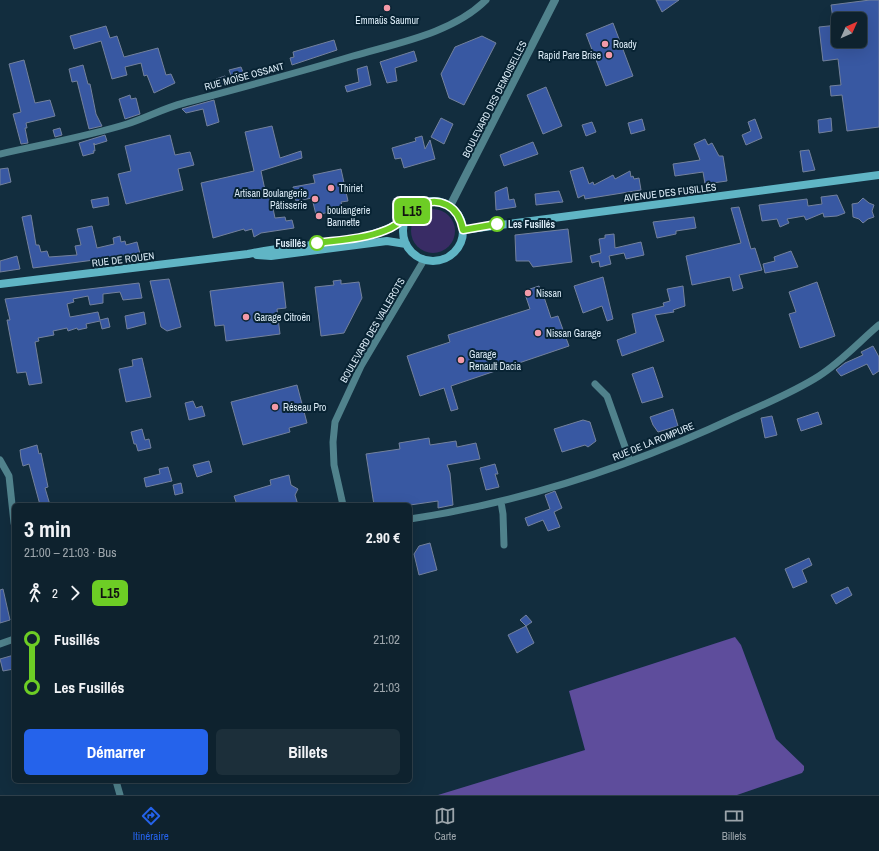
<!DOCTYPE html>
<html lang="fr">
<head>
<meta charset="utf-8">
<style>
	:root { --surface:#0e222e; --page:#1c2f3a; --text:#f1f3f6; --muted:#9ba4aa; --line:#2e3f4a; --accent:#2563eb }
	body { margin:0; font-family:"Archivo Narrow",sans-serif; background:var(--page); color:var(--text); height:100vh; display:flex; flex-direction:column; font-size:15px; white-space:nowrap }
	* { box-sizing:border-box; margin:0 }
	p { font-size:13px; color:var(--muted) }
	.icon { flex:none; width:22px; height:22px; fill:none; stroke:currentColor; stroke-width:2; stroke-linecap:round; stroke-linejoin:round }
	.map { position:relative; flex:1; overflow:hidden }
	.drawer { position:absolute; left:12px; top:503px; width:400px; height:280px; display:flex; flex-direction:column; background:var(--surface); border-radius:6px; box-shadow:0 4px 16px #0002,0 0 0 1px var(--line) }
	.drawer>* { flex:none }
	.badge { padding:0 8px; border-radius:6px; font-size:14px; line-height:26px }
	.needle { width:26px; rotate:45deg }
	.fabs { position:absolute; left:831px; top:12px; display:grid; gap:8px }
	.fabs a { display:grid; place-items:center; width:36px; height:36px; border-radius:6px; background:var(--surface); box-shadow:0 4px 16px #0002,0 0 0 1px var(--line); font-size:20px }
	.map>.badge { position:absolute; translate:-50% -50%; box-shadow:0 0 0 2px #fff }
	.legs { display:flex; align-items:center; gap:6px; height:44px; padding:0 12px; font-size:13px }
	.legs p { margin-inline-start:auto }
	.overview { display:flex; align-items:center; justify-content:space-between; height:68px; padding:0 12px }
	h1 { font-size:22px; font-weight:700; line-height:30px }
	.action { display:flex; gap:8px; margin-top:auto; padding:8px 12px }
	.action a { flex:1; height:46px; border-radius:6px; background:var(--accent); color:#fff; font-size:16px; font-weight:700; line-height:46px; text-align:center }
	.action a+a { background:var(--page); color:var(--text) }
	ul { padding:0 12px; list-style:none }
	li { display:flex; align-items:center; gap:14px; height:48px; font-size:15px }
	li i { display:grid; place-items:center; width:6px; height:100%; margin:0 5px; background:currentColor }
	li i::after { content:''; width:10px; height:10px; margin:-5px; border:3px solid; border-radius:50%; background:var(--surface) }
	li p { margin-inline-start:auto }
	li:first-child i { background:linear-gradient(#0000 50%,currentColor 0) }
	li:last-child i { background:linear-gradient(currentColor 50%,#0000 0) }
	.tab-bar { display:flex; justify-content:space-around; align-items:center; height:56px; border-top:1px solid var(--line); background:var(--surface); font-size:11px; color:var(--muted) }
	.tab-bar a { display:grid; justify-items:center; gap:2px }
	.tab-bar .active { color:var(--accent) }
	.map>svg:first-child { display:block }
	.green { fill:#392c65 }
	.forest { fill:#5e4d9c }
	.building { fill:#3858a2; stroke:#73819c }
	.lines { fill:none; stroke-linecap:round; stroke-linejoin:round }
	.minor { stroke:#50828c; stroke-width:7 }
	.tertiary { stroke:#50828c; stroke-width:8 }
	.secondary { stroke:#60b5c5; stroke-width:8 }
	.line-1-casing { stroke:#fff; stroke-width:9 }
	.line-1 { stroke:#6dcd25; stroke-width:6 }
	.poi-dot { fill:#f39aa8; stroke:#082333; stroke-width:1.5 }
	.stop-1-dot { fill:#fff; stroke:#6dcd25; stroke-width:2 }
	.labels { text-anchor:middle; stroke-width:4; stroke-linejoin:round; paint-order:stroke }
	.poi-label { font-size:10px; fill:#dcecf7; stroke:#082333; text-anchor:start }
	.street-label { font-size:10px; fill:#dcecf7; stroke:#082333 }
	.stop-label { font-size:10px; font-weight:bold; fill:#dcecf7; stroke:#082333; text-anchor:start }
</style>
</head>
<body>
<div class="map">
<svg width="879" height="795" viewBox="0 0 879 795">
	<rect width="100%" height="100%" fill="#122d3e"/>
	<!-- green -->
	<path class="green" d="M411 231a22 22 0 1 1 44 0a22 22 0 1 1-44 0Z"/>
	<!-- forest -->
	<path class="forest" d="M735 637 741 645 776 739 804 766V770L802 773 737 795H438L585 750 569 691Z"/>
	<!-- building -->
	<path class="building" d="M656 0H679L662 12Z
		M870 0H879V127L847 131 842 95 831 96 830 86 841 85 838 59 823 61 819 27 838 25V41H860V19H833L831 5Z
		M613 23 633 76 606 86 586 34Z
		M106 26 110 38 117 36 124 57 158 48 166 75 171 74 175 83 154 93 147 75 144 76 141 63 125 67 127 75 112 79 101 41 74 49 70 36Z
		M482 36 496 43 464 105 449 98 441 74 455 47Z
		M334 40 337 50 292 65 290 58 294 57 293 52Z
		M414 51 417 61 395 68 397 81 387 83 380 62Z
		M24 60 35 103 50 100 55 116 26 123 27 128H25L28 143 21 144 13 114 21 112 9 64Z
		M83 65 88 84H90L96 114 102 126 89 129 77 81 72 82 69 69Z
		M367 66 371 85 347 92 345 86 359 82 357 69Z
		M241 67 245 77 233 81 229 70Z
		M225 76 227 83 219 86 216 79Z
		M546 87 562 126 543 134 527 95Z
		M130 95 131 99 136 98 140 114 125 119 119 99Z
		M214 100 219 122 207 126 203 109 186 113 182 109Z
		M441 118 453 124 444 144 431 137Z
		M831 118 832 131 819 133 818 120Z
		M642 119 645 130 631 134 628 123Z
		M755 119 762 138 746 145 742 135 751 131 748 122Z
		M592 122 596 132 586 136 582 125Z
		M272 126 280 158 301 151 302 158 261 171 266 195 270 194 275 218 285 217 286 221 292 220 294 228 261 233 254 237 252 229 245 231 244 229 213 238 201 183 254 171 245 132Z
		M60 128 62 135 55 137 53 130Z
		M105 135 107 141 94 145V143L95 151H93L94 153 83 156 79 143Z
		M170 135 175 155 190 152 194 165 178 169 183 190 126 204 118 174 131 171 125 146Z
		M422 136 425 149 430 140 435 159 404 168 401 158 395 159 392 148 416 141 415 138Z
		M705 139 708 145 712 143 719 156H723L727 181 705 184 703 172 675 176 673 164 700 160 694 144Z
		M533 142 538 154 504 166 500 155Z
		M809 150 815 170 803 172 800 151Z
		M583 167 589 184 593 182 594 185 613 175 615 179 630 171 631 177 633 176 634 179 639 178 641 190 585 199 584 195 578 198 570 171Z
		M8 168 11 182 0 185V169Z
		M341 169 348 201 341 202 343 209 316 215 312 198 296 201 293 187 315 183 313 175Z
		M507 187 509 200 514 199 516 207 496 210 495 192Z
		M559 191 563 202 536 205 535 194Z
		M837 195 845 213 837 216 824 217 823 213 806 220 804 216 787 219 789 223 780 227 777 219 762 221 759 205 807 199 808 206 822 204 821 197Z
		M108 197 109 205 93 208 91 200Z
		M863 198 869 203 874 205 872 211 874 217 868 219 863 223 859 219 853 217 852 204 858 203Z
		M739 207 751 249 755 248 762 270 739 275 743 288 733 291 730 277 692 285 686 256 741 243 731 208Z
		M31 215 36 245H39L41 252 47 251 49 257 77 255 75 246 81 245 77 229 92 226 97 248 114 244 113 238 120 236 121 242 125 241 126 245 137 242 140 254 33 268 22 217Z
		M694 217 696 228 676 231V234L657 238 653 222Z
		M568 229 572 262 533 267 529 261H516L515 235Z
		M614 234 615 248 641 242 644 255 626 259 624 253 609 256 611 264 600 267 599 261 592 263 590 256 601 253 599 239 605 238V235Z
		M791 251 798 267 765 273 763 264 775 261 774 257Z
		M17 256 20 269 0 272V261Z
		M603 277 613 319 607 321 602 306 583 313 574 286Z
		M169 279 181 327 167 331 161 327 150 281Z
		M341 280V284L359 282 362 298 344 333 321 336 315 287 334 285 333 281Z
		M283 282 286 308 277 309 280 334 226 341 224 325 215 326 210 291Z
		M817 282 835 336 800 348 789 314 796 312 789 292Z
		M139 283 142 298 123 300 120 292 103 294V303L90 305 88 296 73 299 74 302 67 304 70 317 98 312 100 320 108 318 110 327 102 329 100 321 86 324 87 328 82 329 78 330 77 328 68 331 67 328 53 331 54 335 38 338 39 341 35 342 42 383 29 385 26 372 17 373 7 320H10L5 299Z
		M539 286 544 297 551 318 558 316 569 346 451 386 458 409 451 411 444 388 420 396 407 356 450 342 448 335 530 309 524 291Z
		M683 286 685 306 673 310 674 312 655 315 664 341 622 356 617 340 636 333 632 314 664 306 663 303 670 301 667 289Z
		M144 312 146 324 127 329 125 316Z
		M873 346 879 357V371L873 375 867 364 841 376 836 370 845 363 863 355 861 352Z
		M142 358 151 397 126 402 119 369 133 366 132 360Z
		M653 367 663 397 642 403 632 374Z
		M297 385 307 423 289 428 290 432 243 445 231 402Z
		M193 401 196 408 202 406 205 416 189 420 185 403Z
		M673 409 678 426 658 432 653 425 650 417Z
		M818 412 822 424 801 431 797 419Z
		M772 416 777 435 765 438 761 418Z
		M583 420 590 422 596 441 588 447 585 445 562 452 554 429Z
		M142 429 145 440 149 439 151 448 138 451 136 444H134L131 432Z
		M429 438 430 445 456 441 457 447 476 443 480 459 447 465 450 473 453 505 438 508V501L410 505H374L366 454 400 449 399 443Z
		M37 445 39 454 41 453 48 487 45 488 50 505H40L29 464 23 466 21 458 20 450Z
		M209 461 212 472 197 477 193 465Z
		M495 464 498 474H495L499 487 486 490 480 468Z
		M168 467 172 481 146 487 144 478 160 474 159 469Z
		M289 475 291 485 298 489 295 495 298 505H237L234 496 271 485 270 480Z
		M181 483 183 493 175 495 173 485Z
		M555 491 562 508 554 512 560 527 548 531 543 520 528 526 525 518 550 509 545 495Z
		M430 543 437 570 419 575 414 554 419 546Z
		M809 558 812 565 802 570 807 582 793 588 785 569Z
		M848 587 852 595 836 604 831 595Z
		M3 589 10 620 0 623V590Z
		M526 615 532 622 526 626 520 620Z
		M526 626 534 643 517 653 508 635Z
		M14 655V669L3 671 0 659Z"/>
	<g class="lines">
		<!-- minor -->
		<path class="minor" d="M0 154C43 144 85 137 127 124 146 118 164 108 184 103 240 88 297 73 353 56 397 43 453 33 486 0
			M595 384 607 396 630 461
			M0 460 9 476 14 523
			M501 502 503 514 504 545
			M343 505 334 465 333 442 335 422 361 366 424 260
			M410 519C524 502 634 465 738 416 765 404 794 392 819 376 841 362 859 342 879 325
			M0 644 14 639
			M116 781 120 795"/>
		<!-- tertiary -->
		<path class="tertiary" d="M450 206 555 0"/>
		<!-- secondary -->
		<path class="secondary" d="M403 231a30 30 0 1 1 60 0a30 30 0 1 1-60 0Z
			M463 230 879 175
			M257 255 271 256 387 241 406 244
			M0 284 248 254C299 242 362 248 406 219"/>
	</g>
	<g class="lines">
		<defs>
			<path id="line-1" d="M317 243C340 240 364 239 386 230 409 222 420 192 447 205 457 210 461 219 463 230L497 224"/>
		</defs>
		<!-- line-1 casing -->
		<use href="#line-1" class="line-1-casing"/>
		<!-- line-1 -->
		<use href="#line-1" class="line-1"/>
	</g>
	<!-- markers -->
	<g class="poi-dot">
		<circle cx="387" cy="8" r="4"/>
		<circle cx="605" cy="44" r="4"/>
		<circle cx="609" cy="55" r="4"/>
		<circle cx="331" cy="188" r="4"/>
		<circle cx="315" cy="199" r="4"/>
		<circle cx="319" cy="216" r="4"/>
		<circle cx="528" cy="293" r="4"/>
		<circle cx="246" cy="317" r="4"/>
		<circle cx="538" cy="333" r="4"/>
		<circle cx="461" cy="360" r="4"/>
		<circle cx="275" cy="407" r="4"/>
	</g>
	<g class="stop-1-dot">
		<circle cx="497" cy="224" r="7"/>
		<circle cx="317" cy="243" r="7"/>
	</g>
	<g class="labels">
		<!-- poi labels -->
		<g class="poi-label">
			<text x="387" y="24" text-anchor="middle">Emmaüs Saumur</text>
			<text x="613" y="48">Roady</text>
			<text x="601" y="59" text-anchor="end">Rapid Pare Brise</text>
			<text x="339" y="192">Thiriet</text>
			<text x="307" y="197" text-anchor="end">Artisan Boulangerie<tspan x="307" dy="12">Pâtisserie</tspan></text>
			<text x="327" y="214">boulangerie<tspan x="327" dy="12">Bannette</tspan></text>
			<text x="536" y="297">Nissan</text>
			<text x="254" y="321">Garage Citroën</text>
			<text x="546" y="337">Nissan Garage</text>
			<text x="469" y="358">Garage<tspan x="469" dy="12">Renault Dacia</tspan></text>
			<text x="283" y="411">Réseau Pro</text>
		</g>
		<!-- street labels -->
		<g class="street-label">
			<text transform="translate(244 76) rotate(-15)" y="4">RUE MOÏSE OSSANT</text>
			<text transform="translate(494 99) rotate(-63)" y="4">BOULEVARD DES DEMOISELLES</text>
			<text transform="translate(670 192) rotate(-7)" y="4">AVENUE DES FUSILLÉS</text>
			<text transform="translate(123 259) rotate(-7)" y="4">RUE DE ROUEN</text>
			<text transform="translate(372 330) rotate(-60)" y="4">BOULEVARD DES VALLEROTS</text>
			<text transform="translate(653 441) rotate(-22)" y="4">RUE DE LA ROMPURE</text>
		</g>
		<!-- stop labels -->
		<g class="stop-label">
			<text x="508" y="228">Les Fusillés</text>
			<text x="306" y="247" text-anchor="end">Fusillés</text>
		</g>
	</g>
</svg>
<div class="fabs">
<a><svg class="needle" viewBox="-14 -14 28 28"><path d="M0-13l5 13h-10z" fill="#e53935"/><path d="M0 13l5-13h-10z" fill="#9ba4aa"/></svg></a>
</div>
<b class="badge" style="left:412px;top:211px;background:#6dcd25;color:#111">L15</b>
<section class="drawer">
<div class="overview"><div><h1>3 min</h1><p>21:00 – 21:03 · Bus</p></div><b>2.90 €</b></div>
<div class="legs"><svg class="icon" aria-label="walk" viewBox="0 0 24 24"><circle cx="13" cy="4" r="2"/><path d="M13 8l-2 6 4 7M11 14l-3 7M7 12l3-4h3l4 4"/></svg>2<svg class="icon" aria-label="forward" viewBox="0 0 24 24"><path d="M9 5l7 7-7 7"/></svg><b class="badge" style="background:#6dcd25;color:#111">L15</b></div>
<ul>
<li><i style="color:#6dcd25"></i><b>Fusillés</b><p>21:02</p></li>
<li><i style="color:#6dcd25"></i><b>Les Fusillés</b><p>21:03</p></li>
</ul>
<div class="action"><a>Démarrer</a><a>Billets</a></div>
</section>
</div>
<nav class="tab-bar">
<a class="active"><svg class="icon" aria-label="directions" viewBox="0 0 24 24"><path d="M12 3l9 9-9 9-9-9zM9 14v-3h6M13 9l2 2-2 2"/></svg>Itinéraire</a>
<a><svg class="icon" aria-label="map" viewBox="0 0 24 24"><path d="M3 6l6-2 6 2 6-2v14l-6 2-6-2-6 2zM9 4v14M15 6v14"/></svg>Carte</a>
<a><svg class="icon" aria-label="tickets" viewBox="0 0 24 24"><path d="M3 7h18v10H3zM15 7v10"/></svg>Billets</a>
</nav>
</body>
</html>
